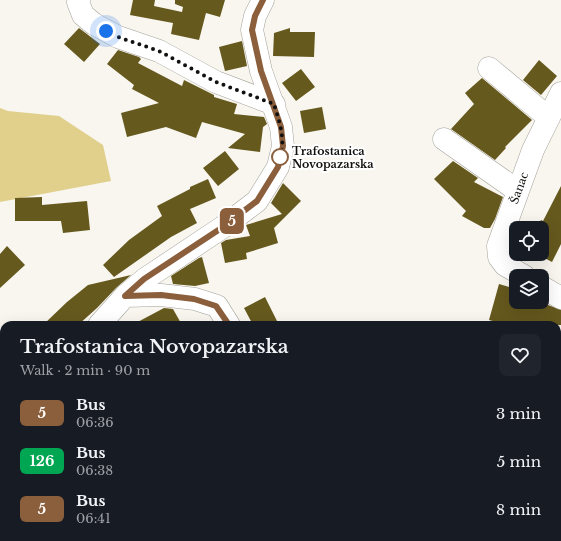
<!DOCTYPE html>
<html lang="en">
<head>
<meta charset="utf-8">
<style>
	:root { --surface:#171b24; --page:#20242c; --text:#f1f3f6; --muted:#9ea1a6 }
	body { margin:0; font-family:"Libre Baskerville",serif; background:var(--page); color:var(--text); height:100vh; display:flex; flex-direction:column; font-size:15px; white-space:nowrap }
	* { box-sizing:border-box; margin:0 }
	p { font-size:13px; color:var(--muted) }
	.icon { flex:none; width:22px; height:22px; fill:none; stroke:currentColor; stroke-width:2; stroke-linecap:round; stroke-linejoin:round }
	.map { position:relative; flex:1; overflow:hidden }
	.drawer { position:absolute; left:0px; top:321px; width:561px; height:220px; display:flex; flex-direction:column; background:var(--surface); border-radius:12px 12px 0 0; box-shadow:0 4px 16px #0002 }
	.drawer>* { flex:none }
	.badge { padding:0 8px; border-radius:6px; font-size:14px; line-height:26px }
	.fabs { position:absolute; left:509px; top:221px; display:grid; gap:8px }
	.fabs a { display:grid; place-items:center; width:40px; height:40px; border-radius:8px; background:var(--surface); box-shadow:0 4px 16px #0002; font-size:20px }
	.you { position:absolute; width:20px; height:20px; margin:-10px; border:3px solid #fff; border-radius:50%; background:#1a73e8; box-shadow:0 0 0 6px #1a73e833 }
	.map>.badge { position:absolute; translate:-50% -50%; box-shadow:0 0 0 2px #fff }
	.round { display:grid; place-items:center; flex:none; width:42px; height:42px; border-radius:8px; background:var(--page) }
	.summary { display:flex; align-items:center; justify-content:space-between; height:68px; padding:0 20px }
	h1 { font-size:19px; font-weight:600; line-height:30px }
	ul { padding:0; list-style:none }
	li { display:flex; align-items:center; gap:12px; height:48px; padding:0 20px }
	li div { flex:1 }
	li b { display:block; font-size:15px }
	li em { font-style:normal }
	li .badge { min-width:44px; font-weight:700; text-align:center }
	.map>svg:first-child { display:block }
	.green { fill:#e0d08b }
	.building { fill:#66591e }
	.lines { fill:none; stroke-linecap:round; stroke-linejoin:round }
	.minor-casing { stroke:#a4a29b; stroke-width:23 }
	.minor { stroke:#fff; stroke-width:22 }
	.line-casing { stroke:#fff; stroke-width:9 }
	.line { stroke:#8b5e3c; stroke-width:6 }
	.walk { stroke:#12110f; stroke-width:4; stroke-dasharray:0 7.2 }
	.stop-dot { fill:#fff; stroke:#8b5e3c; stroke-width:2 }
	.labels { text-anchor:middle; stroke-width:4; stroke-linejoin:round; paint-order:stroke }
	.stop-label { font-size:11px; font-weight:bold; fill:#12110f; stroke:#fff; text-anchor:start }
	.street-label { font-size:11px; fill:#12110f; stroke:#fff }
</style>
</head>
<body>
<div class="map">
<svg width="561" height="541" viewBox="0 0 561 541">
	<rect width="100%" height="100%" fill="#f8f6ef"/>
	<!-- green -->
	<path class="green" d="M0 108 8 111 59 116 103 145 111 181 0 202Z
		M402 537H509L511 541H397Z"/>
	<!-- building -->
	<path class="building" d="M133 0H155L154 6 182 12 183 7 175 4V0H225L220 17 206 13 199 40 171 34 173 23 130 15Z
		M79 28 100 44 84 62 64 44Z
		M290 28V32H315L314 57 273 56 274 33Z
		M242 41 247 66 225 71 219 47Z
		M118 50 139 57 141 59 138 63 182 86 184 80 214 95V97L237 104 234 114 264 117 267 124 263 127 260 152 228 148 245 134 202 122 196 138 166 127 127 137 121 113 159 103 132 89 134 85 107 64Z
		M539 60 557 76 541 95 523 80Z
		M301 69 315 87 296 101 282 83Z
		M482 78 532 120 505 147 506 148 495 160 451 129 474 104 465 93Z
		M322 107 326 129 304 133 300 111Z
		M225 151 239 169 218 186 203 168Z
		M453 161 478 178 474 182 503 197 495 219 490 228H484L462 216 466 211 434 179Z
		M208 179 216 198 190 209 197 223 171 237 114 277 103 265 129 240 162 216 157 206 190 189V187Z
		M283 183 301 201 274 228 278 243 246 253 247 259 225 263 221 243 226 240 250 236 246 225 282 214 271 203Z
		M561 186V244L552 262 537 254H542V228H536L541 220 543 221Z
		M42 197V205L87 201 90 230 63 233 61 221H15V198Z
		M7 246 25 265 0 288V254Z
		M202 257 209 283 195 286 173 284 171 276 199 258Z
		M131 275 116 288 97 308 78 325H43L67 302 88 285Z
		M499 284 516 289V302H536L548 305 561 310V325H507L489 320Z
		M265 297 279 325H253L244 308Z
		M164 308 173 309 182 325H132Z"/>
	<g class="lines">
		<defs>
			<path id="minor" d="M79 0 78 2 83 15 94 24 118 37 159 51 216 82 274 104
				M489 68 549 118
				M444 139 518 191
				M524 276 505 265 499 257 498 246 533 150 561 93
				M542 287 561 298
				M125 296 161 295 195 299 217 306 229 325
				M99 325 125 296 145 279 223 227 257 201 278 167 283 146 281 127 261 71 252 30 255 16 263 0
				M557 423 561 408
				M0 427 4 423
				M159 537 161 541
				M313 537 315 541
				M35 539 38 537"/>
		</defs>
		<!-- minor casing -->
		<use href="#minor" class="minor-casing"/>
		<!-- minor -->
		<use href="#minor" class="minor"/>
	</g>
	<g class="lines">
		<defs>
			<path id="line" d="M229 325 216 306 194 299 161 295 125 296 144 279 223 227 257 201 278 167 283 146 281 127 261 71 252 30 255 16 263 0"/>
		</defs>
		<!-- line casing -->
		<use href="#line" class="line-casing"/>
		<!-- line -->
		<use href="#line" class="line"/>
		<!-- walk -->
		<path class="walk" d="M106 31 118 37 159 51 216 82 274 104C279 121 286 139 280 157"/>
	</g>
	<!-- markers -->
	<circle class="stop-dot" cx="280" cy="157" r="8"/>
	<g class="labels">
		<!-- stop labels -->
		<g class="stop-label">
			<text x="292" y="155">Trafostanica<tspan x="292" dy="13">Novopazarska</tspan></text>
		</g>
		<!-- street labels -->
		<g class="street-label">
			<text transform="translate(519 188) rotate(-70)" y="4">Šanac</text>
		</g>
	</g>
</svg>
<div class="fabs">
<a><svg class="icon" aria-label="locate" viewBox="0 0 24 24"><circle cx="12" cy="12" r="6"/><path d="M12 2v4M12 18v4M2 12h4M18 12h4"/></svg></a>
<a><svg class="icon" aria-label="layers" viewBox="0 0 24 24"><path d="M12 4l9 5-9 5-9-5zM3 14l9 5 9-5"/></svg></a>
</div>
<div class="you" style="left:106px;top:31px"></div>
<b class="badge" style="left:232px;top:221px;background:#8b5e3c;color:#fff">5</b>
<section class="drawer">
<div class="summary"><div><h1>Trafostanica Novopazarska</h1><p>Walk · 2 min · 90 m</p></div><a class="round"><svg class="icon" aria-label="heart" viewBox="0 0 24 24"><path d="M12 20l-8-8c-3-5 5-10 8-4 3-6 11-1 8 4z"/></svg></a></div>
<ul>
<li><span class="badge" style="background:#8b5e3c;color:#fff">5</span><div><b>Bus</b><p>06:36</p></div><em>3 min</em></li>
<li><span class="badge" style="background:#00a651;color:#fff">126</span><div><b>Bus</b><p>06:38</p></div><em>5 min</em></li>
<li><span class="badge" style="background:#8b5e3c;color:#fff">5</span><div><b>Bus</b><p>06:41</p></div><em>8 min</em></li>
</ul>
</section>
</div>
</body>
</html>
